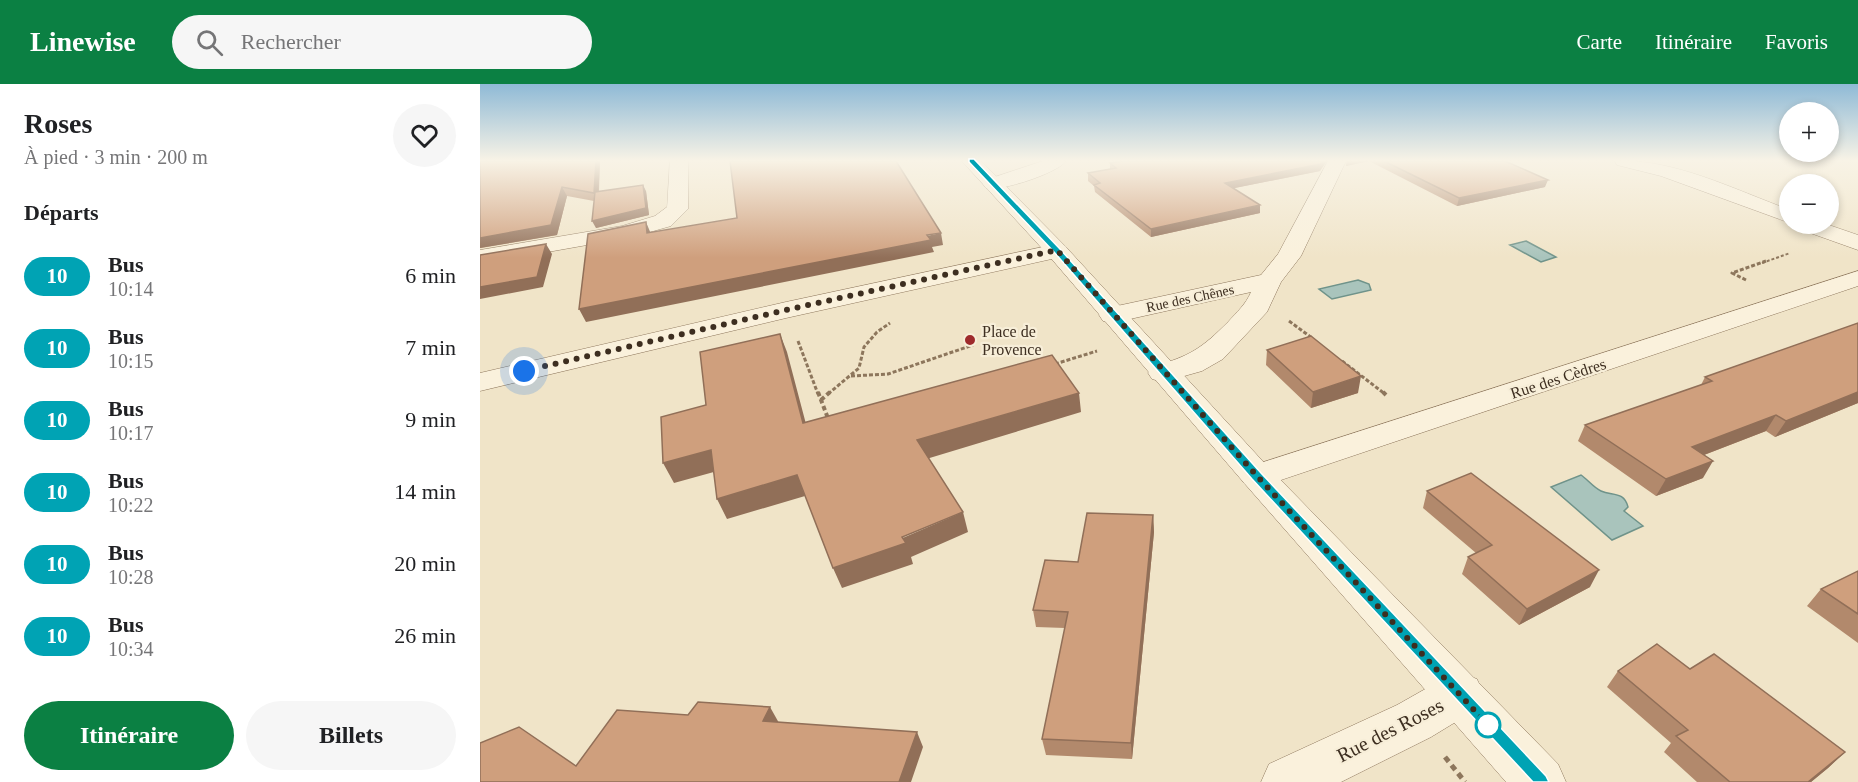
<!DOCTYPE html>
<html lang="fr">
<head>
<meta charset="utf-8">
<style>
	:root { --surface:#fff; --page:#f6f6f6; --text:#202124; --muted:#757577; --accent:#0b8043 }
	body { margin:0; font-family:"Times New Roman",serif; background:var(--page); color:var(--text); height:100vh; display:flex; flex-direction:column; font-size:22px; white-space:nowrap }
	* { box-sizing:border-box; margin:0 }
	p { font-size:20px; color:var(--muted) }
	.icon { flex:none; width:33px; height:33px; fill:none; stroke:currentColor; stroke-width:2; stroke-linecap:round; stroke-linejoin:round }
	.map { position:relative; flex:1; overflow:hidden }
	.side { display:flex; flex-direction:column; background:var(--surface); width:480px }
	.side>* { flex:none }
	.badge { padding:0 12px; border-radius:20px; font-size:21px; line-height:39px }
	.buttons { position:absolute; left:1299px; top:18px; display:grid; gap:12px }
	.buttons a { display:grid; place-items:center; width:60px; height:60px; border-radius:50%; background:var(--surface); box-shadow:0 3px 9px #0003; font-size:30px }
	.you { position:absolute; width:30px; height:30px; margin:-15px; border:4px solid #fff; border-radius:50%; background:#1a73e8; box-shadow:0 0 0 9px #1a73e833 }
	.map>.badge { position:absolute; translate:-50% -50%; box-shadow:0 0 0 3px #fff }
	h2 { padding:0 24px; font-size:22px; line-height:54px }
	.round { display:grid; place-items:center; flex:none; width:63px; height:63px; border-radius:32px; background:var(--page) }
	.headline { display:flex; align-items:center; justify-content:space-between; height:102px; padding:0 24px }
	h1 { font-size:28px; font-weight:600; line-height:45px }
	.primary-button { display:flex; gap:12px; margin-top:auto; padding:12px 24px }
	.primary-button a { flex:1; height:69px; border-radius:36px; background:var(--accent); color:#fff; font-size:24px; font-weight:600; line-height:69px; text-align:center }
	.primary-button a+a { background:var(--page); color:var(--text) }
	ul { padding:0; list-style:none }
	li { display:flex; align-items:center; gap:18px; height:72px; padding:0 24px }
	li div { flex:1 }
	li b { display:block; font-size:22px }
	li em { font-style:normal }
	li .badge { min-width:66px; font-weight:700; text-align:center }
	header { display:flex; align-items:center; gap:36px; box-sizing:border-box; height:84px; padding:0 30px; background:var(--accent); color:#fff }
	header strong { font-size:28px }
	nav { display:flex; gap:33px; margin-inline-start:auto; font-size:21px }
	.search { width:420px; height:54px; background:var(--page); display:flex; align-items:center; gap:15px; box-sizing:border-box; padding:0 21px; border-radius:33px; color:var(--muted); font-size:22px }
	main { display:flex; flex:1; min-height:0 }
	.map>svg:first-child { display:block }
	.water { fill:#a9c4bc; stroke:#6f938a; stroke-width:1.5 }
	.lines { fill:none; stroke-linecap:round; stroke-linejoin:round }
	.minor-casing { stroke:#8d765c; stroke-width:1 }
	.tertiary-casing { stroke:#8d765c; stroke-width:1 }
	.path-far3 { stroke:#8d765c; stroke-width:2; stroke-dasharray:3 2; stroke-linecap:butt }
	.path-far2 { stroke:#8d765c; stroke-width:3; stroke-dasharray:4 2; stroke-linecap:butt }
	.path-far1 { stroke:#8d765c; stroke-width:4; stroke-dasharray:4.5 3; stroke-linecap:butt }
	.path { stroke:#8d765c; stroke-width:5; stroke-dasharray:6 4.5; stroke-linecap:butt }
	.minor { fill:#faf1dc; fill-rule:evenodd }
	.tertiary { fill:#faf1dc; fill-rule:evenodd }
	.wall { fill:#b2896c }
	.shaded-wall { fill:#916f58 }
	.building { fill:#cf9f7d; stroke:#916f58; stroke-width:1.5 }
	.line { fill:#00a3b4; stroke:#fff; stroke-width:1.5 }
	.walk { stroke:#3d2e20; stroke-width:6; stroke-dasharray:0 10.8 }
	.poi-dot { fill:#9e2a2b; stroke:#f7eed8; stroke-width:2 }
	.stop-dot { fill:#fff; stroke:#00a3b4; stroke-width:3 }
	.labels { text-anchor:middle; stroke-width:4.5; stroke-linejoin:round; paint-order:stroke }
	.far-street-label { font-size:14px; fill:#3d2e20; stroke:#f7eed8 }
	.poi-label { font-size:16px; fill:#3d2e20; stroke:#f7eed8; text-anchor:start }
	.street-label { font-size:16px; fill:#3d2e20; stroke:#f7eed8 }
	.near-street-label { font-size:20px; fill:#3d2e20; stroke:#f7eed8 }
</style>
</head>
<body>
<header>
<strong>Linewise</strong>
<div class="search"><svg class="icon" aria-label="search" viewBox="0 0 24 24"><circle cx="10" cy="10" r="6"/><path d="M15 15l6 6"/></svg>Rechercher</div>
<nav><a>Carte</a><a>Itinéraire</a><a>Favoris</a></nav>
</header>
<main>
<section class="side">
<div class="headline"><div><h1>Roses</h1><p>À pied · 3 min · 200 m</p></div><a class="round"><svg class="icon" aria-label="heart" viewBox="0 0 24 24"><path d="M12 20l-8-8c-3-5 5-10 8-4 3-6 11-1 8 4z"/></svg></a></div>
<h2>Départs</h2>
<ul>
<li><span class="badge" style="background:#00a3b4;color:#fff">10</span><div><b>Bus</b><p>10:14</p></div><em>6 min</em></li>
<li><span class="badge" style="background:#00a3b4;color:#fff">10</span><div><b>Bus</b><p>10:15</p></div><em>7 min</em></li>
<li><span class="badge" style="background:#00a3b4;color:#fff">10</span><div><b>Bus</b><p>10:17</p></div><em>9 min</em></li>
<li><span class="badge" style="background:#00a3b4;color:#fff">10</span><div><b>Bus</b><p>10:22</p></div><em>14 min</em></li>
<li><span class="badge" style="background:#00a3b4;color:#fff">10</span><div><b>Bus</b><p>10:28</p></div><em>20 min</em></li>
<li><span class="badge" style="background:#00a3b4;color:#fff">10</span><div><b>Bus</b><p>10:34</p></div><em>26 min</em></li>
</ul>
<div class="primary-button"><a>Itinéraire</a><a>Billets</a></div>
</section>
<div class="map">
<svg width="1378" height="698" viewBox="0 0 1378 698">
	<rect width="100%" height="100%" fill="#f0e4c8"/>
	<!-- water -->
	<path class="water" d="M1046 157 1076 173 1061 178 1030 161Z
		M878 196 889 200 891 206 852 215 839 205Z
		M1101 391C1107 395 1114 404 1121 407 1132 412 1144 407 1148 423L1144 427 1163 442 1132 456 1071 403Z"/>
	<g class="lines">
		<defs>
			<path id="minor" d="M190 77H208V125L191 142 152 153 0 180V166L142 142 175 132 187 123Z
				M563 77H586C578 89 520 108 506 104L503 100 506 96Z
				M848 77H866L821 172 801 198 787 228 743 275 722 287 683 298 672 295 668 289 672 283C710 272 721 265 748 238 757 228 766 220 771 208L632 239 623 237 619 231 623 225 781 191 798 170Z
				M1135 77C1193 74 1255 106 1310 126V139L1181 92 1137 81Z
				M1316 140H1346L1378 151V166L1319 145Z
				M577 160 585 162 589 167 585 172 306 234 0 307V289L306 218Z
				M1378 187V202L789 400 777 404 765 400 759 392 765 384Z
				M980 589 997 595 1003 610 997 625 951 653 861 698H781L789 680 917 621 963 595Z"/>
			<path id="tertiary" d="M482 77H501L585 162 789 384 1078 680 1086 698H1026L765 400 569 172Z"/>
		</defs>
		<!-- minor casing -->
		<use href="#minor" class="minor-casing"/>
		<!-- tertiary casing -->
		<use href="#tertiary" class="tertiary-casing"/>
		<!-- path-far3 -->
		<path class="path-far3" d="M1282 179 1310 169"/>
		<!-- path-far2 -->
		<path class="path-far2" d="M1266 196 1252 189 1286 177
			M809 237 832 254
			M318 257 338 310
			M862 277 905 310
			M575 280 617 267
			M371 292 408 290 493 261
			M348 310 379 284 384 263 397 248 410 239"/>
		<!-- path-far1 -->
		<path class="path-far1" d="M338 308 349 337
			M903 308 906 311
			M341 316 350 308"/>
		<!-- path -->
		<path class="path" d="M965 673 985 698"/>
		<!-- minor -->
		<use href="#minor" class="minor"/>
		<!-- tertiary -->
		<use href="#tertiary" class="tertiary"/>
	</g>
	<!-- wall -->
	<path class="wall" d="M0 77H120L119 108 166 107 169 131 116 144 114 117 87 112 77 151 0 164Z
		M867 77H1025L1065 103 977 122 889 77 866 82Z
		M630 79 840 87 754 104 780 129 671 153 615 108 614 102 608 97V89L630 85Z
		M1378 239V319L1295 353 1286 347 1224 371 1223 394 1176 412 1098 357 1105 341 1221 301 1225 293Z
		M787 266 878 309 831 324 786 281Z
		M947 407 1110 503 1039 541 982 490 988 473 996 469 943 424Z
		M673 431 674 448 652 675 566 671 562 655 585 544 556 543 553 526 598 478Z
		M1378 487V559L1327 522 1341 505Z
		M1210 585 1365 668 1348 684 1331 698H1217L1184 668 1191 659 1127 603 1138 587Z"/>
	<!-- shaded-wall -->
	<path class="shaded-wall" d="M116 77H120L118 118 114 109Z
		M843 77H847L840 87 745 106V99Z
		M867 77H889L866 82Z
		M1068 96 1065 103 977 122 979 114Z
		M163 101 166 107 169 131 116 144 112 137Z
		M82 103 87 112 77 151 0 164V154Z
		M780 121V129L671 153V145Z
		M166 138 171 150 167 149Z
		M461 149 463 161 452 163 454 168 106 238 99 225Z
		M66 160 72 170 63 203 0 215V203Z
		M300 250 307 268 331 359 323 339Z
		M881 292 878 309 831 324 833 308Z
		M1378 308V319L1295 353 1306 337Z
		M599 309 601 328 443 376 437 356Z
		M1296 331 1286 347 1203 379 1212 363Z
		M231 366 241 386 194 399 183 379Z
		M1233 377 1223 394 1176 412 1186 395Z
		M317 391 325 412 247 435 237 415Z
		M483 428 488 448 431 473 433 480 362 504 353 484Z
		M673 431 674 448 652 675 651 659Z
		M1119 486 1110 503 1039 541 1047 525Z
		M290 623 299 639 283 637Z
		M437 648 443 663 431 698H419Z
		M1365 668 1348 684 1331 698H1328Z"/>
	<!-- building -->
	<path class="building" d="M0 77H116L114 109 82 103 71 141 0 154Z
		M250 77H416L461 149 447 151 451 156 99 225 108 150 166 138 167 149 257 134Z
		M643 77H843L841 80 745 99 780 121 671 145 614 101 620 99 608 89 636 84 630 79Z
		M904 77H1025L1068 96 979 114Z
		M163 101 166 124 112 137 115 108Z
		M66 160 57 193 0 203V171Z
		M1378 239V308L1306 337 1296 331 1212 363 1233 377 1186 395 1105 341 1232 297 1225 293Z
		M300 250 323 339 572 271 599 309 437 356 483 428 422 453 426 459 353 484 317 391 237 415 231 366 183 379 181 333 226 321 220 268Z
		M831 252 881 292 833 308 787 266Z
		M991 389 1119 486 1047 525 988 473 1012 461 947 407Z
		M607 429 673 431 651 659 562 655 588 528 553 526 565 476 598 478Z
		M1378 487V530L1341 505Z
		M1177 560 1210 585 1234 570 1365 668 1328 698H1250L1196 652 1208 646 1138 587Z
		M218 618 290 623 283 637 437 648 419 698H0V659L39 643 96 682 137 626 208 631Z"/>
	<!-- sky -->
	<linearGradient id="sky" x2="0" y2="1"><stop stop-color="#8fbad6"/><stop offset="0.44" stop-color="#f8f3e6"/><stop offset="1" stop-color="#f8f3e6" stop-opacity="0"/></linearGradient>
	<rect width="1378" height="174" fill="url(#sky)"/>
	<!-- line -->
	<path class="line" d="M489 75H494L580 165 781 389 1066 692 1069 698H1053L772 395 574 168 489 78Z"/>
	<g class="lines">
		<!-- walk -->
		<path class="walk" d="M44 287 306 226 577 166 777 392 1008 641"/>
	</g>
	<!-- markers -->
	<circle class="poi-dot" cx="490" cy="256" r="6"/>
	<circle class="stop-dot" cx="1008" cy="641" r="12"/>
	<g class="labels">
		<!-- far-street labels -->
		<g class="far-street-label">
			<text transform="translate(710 214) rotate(-12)" y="5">Rue des Chênes</text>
		</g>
		<!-- poi labels -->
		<g class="poi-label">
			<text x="502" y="253">Place de<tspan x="502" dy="18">Provence</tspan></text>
		</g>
		<!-- street labels -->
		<g class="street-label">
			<text transform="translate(1078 294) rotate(-18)" y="6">Rue des Cèdres</text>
		</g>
		<!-- near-street labels -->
		<g class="near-street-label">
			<text transform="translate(910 646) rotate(-27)" y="7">Rue des Roses</text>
		</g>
	</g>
</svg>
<div class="buttons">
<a>+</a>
<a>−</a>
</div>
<div class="you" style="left:44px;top:287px"></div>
</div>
</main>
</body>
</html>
